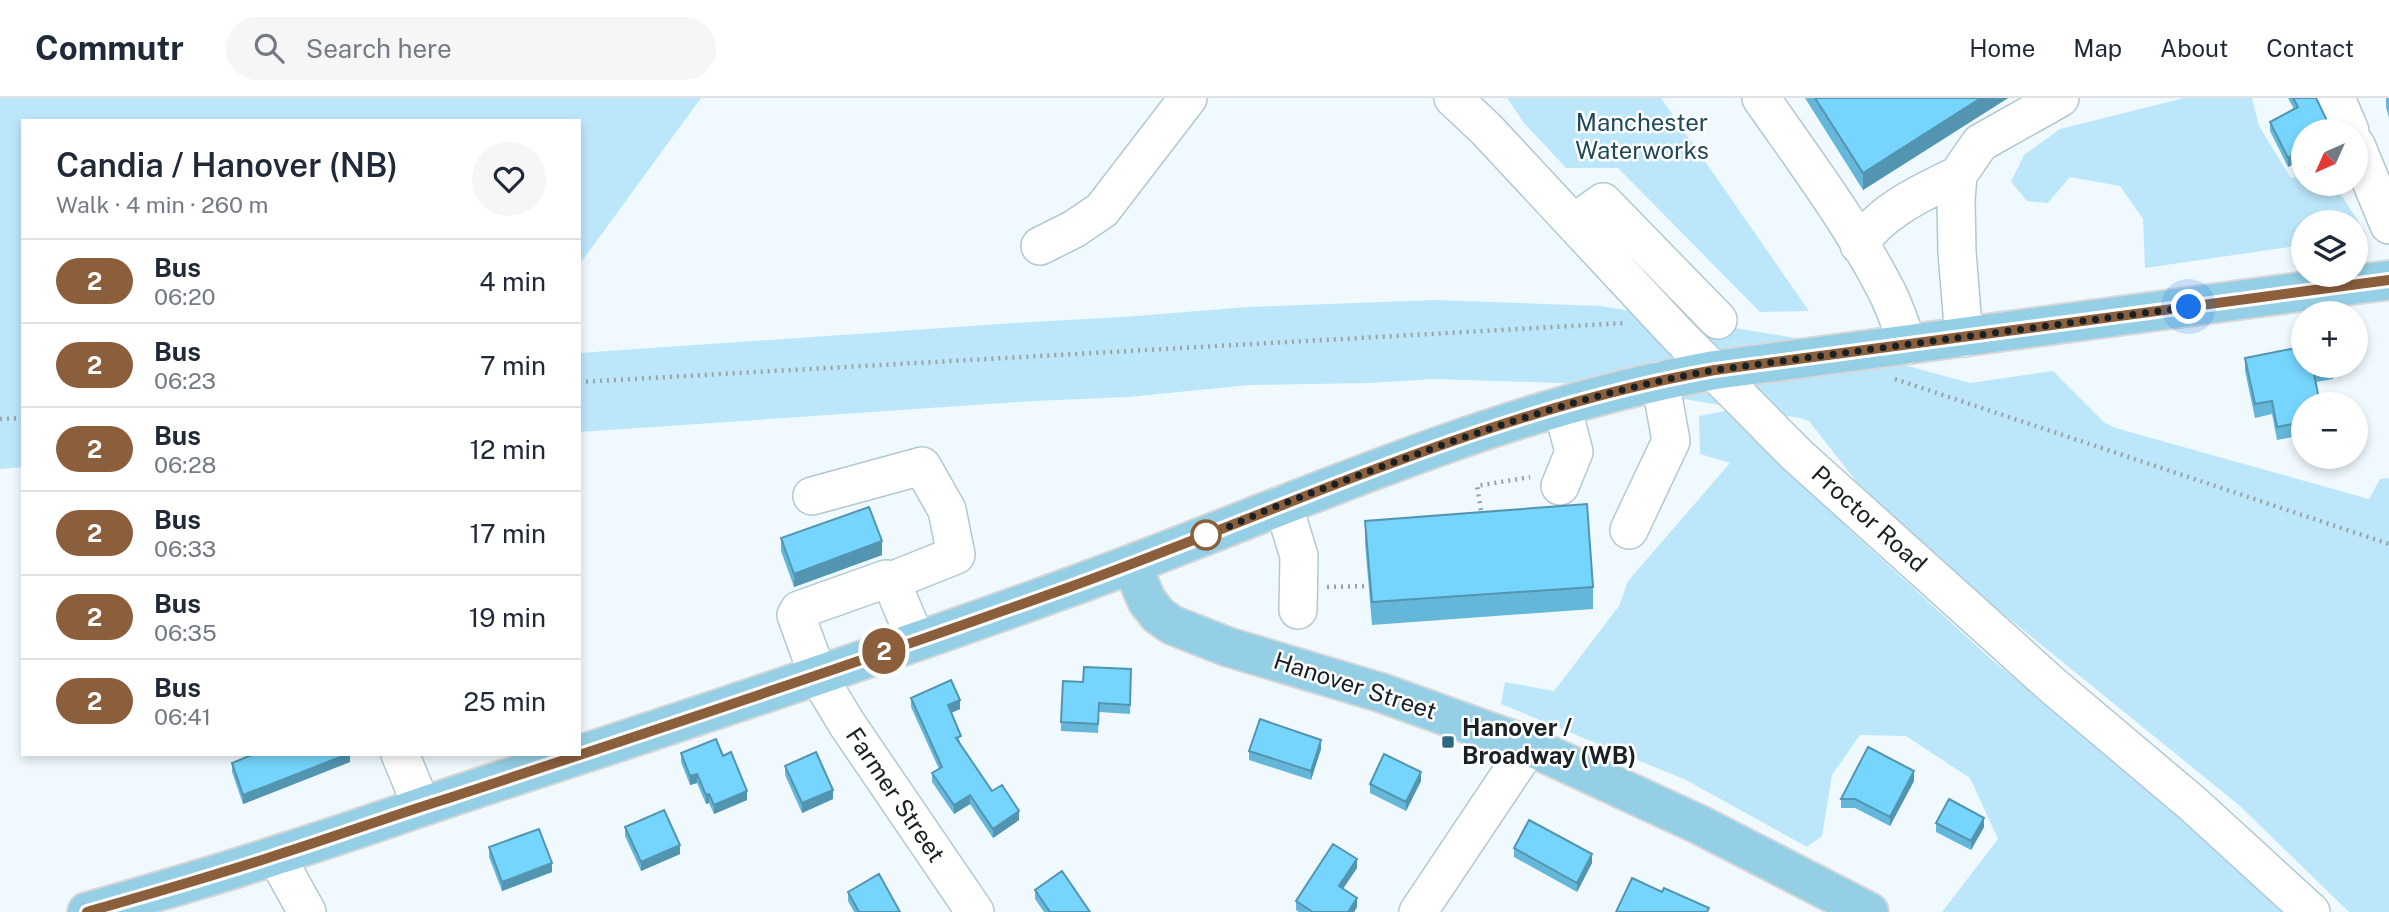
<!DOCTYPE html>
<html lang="en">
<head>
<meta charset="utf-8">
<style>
	:root { --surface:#fff; --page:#f6f6f7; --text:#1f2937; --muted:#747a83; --line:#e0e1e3 }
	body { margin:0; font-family:"Public Sans",sans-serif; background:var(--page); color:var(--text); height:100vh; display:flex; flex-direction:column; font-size:26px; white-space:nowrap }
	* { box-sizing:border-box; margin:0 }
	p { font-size:23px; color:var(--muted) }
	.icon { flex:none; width:38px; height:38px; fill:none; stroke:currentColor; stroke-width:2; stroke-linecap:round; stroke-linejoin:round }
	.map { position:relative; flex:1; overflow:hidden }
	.side { position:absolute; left:21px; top:21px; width:560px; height:637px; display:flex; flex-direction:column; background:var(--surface); border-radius:0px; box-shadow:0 4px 10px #0003 }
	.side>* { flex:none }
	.badge { padding:0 14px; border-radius:23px; font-size:24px; line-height:46px }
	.needle { width:46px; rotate:225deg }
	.tools { position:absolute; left:2291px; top:21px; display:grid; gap:14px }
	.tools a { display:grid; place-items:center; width:77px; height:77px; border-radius:50%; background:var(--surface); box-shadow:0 4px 10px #0003; font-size:35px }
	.you { position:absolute; width:35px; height:35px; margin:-18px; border:5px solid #fff; border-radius:50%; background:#1a73e8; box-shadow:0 0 0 10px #1a73e833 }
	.map>.badge { position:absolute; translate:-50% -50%; box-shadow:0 0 0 4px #fff }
	.round { display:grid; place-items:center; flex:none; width:74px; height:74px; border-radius:37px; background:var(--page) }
	.head { display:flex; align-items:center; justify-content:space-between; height:119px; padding:0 35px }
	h1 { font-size:33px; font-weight:600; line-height:52px }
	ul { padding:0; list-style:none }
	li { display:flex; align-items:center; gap:21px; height:84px; padding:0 35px; border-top:2px solid var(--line) }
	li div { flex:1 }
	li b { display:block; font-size:26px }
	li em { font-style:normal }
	li .badge { min-width:77px; font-weight:700; text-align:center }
	header { display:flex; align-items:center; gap:42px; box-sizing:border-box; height:98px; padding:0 35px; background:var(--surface); border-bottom:2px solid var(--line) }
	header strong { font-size:33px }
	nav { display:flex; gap:38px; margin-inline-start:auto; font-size:24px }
	.search { width:490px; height:63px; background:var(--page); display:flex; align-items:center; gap:18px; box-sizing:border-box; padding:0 24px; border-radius:38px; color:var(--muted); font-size:26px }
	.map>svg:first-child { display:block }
	.green { fill:#bce7fa }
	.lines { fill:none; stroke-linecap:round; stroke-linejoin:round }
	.minor-casing { stroke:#b1c8d2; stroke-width:40 }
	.major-casing { stroke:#d6d7d8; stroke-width:42 }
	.path { stroke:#9aa3a7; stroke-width:4.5; stroke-dasharray:2 5; stroke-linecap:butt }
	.minor { stroke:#fff; stroke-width:37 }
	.major { stroke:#95cfe5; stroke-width:38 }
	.wall { fill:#65b7d9 }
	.shaded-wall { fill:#5395b0 }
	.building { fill:#76d5fc; stroke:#5395b0; stroke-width:2 }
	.line-casing { stroke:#fff; stroke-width:16 }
	.line { stroke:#8b5e3c; stroke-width:10 }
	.walk { stroke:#192125; stroke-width:7; stroke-dasharray:0 12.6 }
	.stop-dot { fill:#fff; stroke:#8b5e3c; stroke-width:3.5 }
	.poi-dot { fill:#2c687f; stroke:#fff; stroke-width:2.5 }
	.labels { text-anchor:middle; stroke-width:5; stroke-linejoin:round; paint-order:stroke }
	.park-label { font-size:24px; fill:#1f4959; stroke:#fff }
	.street-label { font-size:24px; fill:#192125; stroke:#fff }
	.poi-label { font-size:24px; font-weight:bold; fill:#192125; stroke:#fff; text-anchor:start }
</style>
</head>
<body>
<header>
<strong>Commutr</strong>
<div class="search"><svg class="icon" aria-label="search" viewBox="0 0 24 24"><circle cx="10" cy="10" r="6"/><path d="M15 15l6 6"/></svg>Search here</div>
<nav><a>Home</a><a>Map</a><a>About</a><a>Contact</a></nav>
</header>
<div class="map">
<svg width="2389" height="814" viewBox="0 0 2389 814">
	<rect width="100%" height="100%" fill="#f0fafe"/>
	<!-- green -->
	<path class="green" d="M0 0H701L579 167V23H23V369L0 371Z
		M1507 0H1661L1809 213 1760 214 1618 70H1566L1524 25Z
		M2184 0H2252L2259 28 2291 80 2303 77V86H2334L2367 137 2356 139V124H2303V147L2145 170 2143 121 2120 88 2070 79 2048 105 2027 103 2011 84 2024 57 2060 31Z
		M1435 202 1601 208 1820 244 1970 285 2053 273 2105 325 2119 331 2369 401 2380 381 2389 380V814H2349L2240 708 1884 419 1809 323 1800 320 1591 286 1435 281 1369 285 1250 287 1128 299 1034 303 579 334V255L1030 224 1124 219 1247 209Z
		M1736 311 1853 435 1992 562 2137 678 2286 814H1942L1998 741 1970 680 1906 638 1860 637 1832 677 1822 738 1807 749 1686 682 1501 606 1505 584 1554 593 1619 508 1628 483 1730 365 1700 356 1699 318Z"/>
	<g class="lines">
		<defs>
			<path id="minor" d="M1453 0 1486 31 1677 236 1797 357 2052 587 2193 706 2311 814
				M1761 0C1804 62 1851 124 1886 192 1895 209 1901 229 1908 247
				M2336 0 2350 33
				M2356 47 2389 127
				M1575 124 1603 104 1718 222
				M1859 147C1880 113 1923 94 1958 77
				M1040 148 1074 131 1102 112 1188 0
				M1964 240 1957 154 1956 102 1958 77 1980 45 2060 0
				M1560 388 1574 354 1562 308
				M812 398 922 368 947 412 956 457 891 483 886 481 799 512 796 517 818 578 847 626 975 814
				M1283 406 1299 458 1298 512
				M1629 432 1671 343 1660 282
				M891 483 916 542
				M400 656 422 709
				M276 758 307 814
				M1418 814 1529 648"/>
			<path id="major" d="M1131 466 1147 503 1158 517 1172 527 1228 549 1382 595 1529 648 1700 727 1869 814
				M87 814C150 796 214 778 277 757 348 735 419 709 490 686 684 623 878 559 1070 489 1283 412 1491 312 1715 272L2389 182"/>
		</defs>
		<!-- minor casing -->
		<use href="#minor" class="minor-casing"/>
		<!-- major casing -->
		<use href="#major" class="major-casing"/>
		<!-- path -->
		<path class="path" d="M1895 281 2389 446
			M579 284 1625 225
			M0 321 23 320
			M1482 419 1477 388 1530 379
			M1327 489 1368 488"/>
		<!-- minor -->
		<use href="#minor" class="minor"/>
		<!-- major -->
		<use href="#major" class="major"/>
	</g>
	<!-- wall -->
	<path class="wall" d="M1805 0H2008L1863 92Z
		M2288 0H2316L2303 33V61L2288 69 2270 33V24L2294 11Z
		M2386 0H2389V20L2386 9Z
		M2298 234 2333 268V281L2316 284 2303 306V337L2277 342 2272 316 2255 320 2245 273V260L2299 250Z
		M1365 423 1593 489V511L1372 527 1365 445Z
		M781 440 882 457 794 489 781 453Z
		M1131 571 1130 616 1099 614 1098 635 1061 633V624L1083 584Z
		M911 600 960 611 951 615 961 647 992 693 1019 722 993 740 970 706 954 716 932 684V675L939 671 911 609Z
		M1321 651 1311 682 1249 662V653Z
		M681 655 723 658 747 702 714 716 709 705 706 706 697 685 690 687 681 664Z
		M350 656V664L243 706 232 674V665Z
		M785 668 833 701 802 715 785 677Z
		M1421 683 1406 713 1370 695V686Z
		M1914 683 1890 728 1855 710H1841V701Z
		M1936 725 1984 729 1971 752 1936 734Z
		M625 729 680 756 641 773 625 738Z
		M489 749 552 774 502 793 489 759Z
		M1514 750 1592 765 1577 794 1514 759Z
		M1357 770 1343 790 1357 809 1354 814H1299L1296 812V803Z
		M1035 792 1090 814H1044L1035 801Z
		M848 794 900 814H854L848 803Z"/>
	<!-- shaded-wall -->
	<path class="shaded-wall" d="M1981 0H2008L1863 92V75Z
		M2303 52V61L2288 69V60Z
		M882 443V457L794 489V476Z
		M960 602V611L948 616V607Z
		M1321 642V651L1311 682V673Z
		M348 656H350V664L243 706V697Z
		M1914 673V683L1890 728V719Z
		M1421 674V683L1406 713V704Z
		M697 676V685L690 687V678Z
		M833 692V701L802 715V705Z
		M747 693V702L714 716V707Z
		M709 696V705L706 706V697Z
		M970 697V706L954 716V707Z
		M1019 713V722L993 740V731Z
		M1984 720V729L1971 752V743Z
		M680 747V756L641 773V764Z
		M1592 756V765L1577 794V785Z
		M1357 761V770L1339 797V788Z
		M552 765V774L502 793V784Z
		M1357 800V809L1354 814H1348Z"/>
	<!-- building -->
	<path class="building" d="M1815 0H1981L1863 75Z
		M2293 0H2316L2332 33H2303V52L2288 60 2270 24 2298 9Z
		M2303 233V268H2333L2313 271 2320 306H2303V324L2277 329 2272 303 2255 306 2245 260 2301 249 2298 234Z
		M1587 406 1593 489 1372 504 1365 423Z
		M869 409 882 443 794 476 781 440Z
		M1084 569 1131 571 1130 607 1099 605 1098 626 1061 624 1063 583 1083 584Z
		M951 582 960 602 948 607 961 638 956 640 992 693 1002 687 1019 713 993 731 970 697 954 707 932 675 942 669 911 600Z
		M1260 621 1321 642 1311 673 1249 653Z
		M716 641 723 658 731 654 747 693 714 707 709 696 706 697 697 676 690 678 681 655Z
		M1868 649 1914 673 1890 719 1855 701H1841Z
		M816 654 833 692 802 705 785 668Z
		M254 656H348L243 697 232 665Z
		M1384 656 1421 674 1406 704 1370 686Z
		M1949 701 1984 720 1971 743 1936 725Z
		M664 712 680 747 641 764 625 729Z
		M1529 722 1592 756 1577 785 1514 750Z
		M539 731 552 765 502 784 489 749Z
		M1333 746 1357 761 1339 788 1357 800 1348 814H1313L1296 803Z
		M1062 773 1090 814H1050L1035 792Z
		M879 776 900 814H859L848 794Z
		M1632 780 1662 794 1664 790 1709 810 1707 814H1616Z"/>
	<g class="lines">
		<defs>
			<path id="line" d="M87 814C150 796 214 778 277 757 334 739 391 718 449 700 656 632 864 563 1070 489 1283 412 1491 311 1715 272L2389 182"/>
		</defs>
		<!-- line casing -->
		<use href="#line" class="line-casing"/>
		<!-- line -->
		<use href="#line" class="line"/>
		<!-- walk -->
		<path class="walk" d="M1206 437C1233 428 1258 415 1285 405 1425 352 1567 298 1715 272L2189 209"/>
	</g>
	<!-- markers -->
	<circle class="stop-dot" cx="1206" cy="437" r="14"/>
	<rect class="poi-dot" x="1441" y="637" width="14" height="14" rx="3.5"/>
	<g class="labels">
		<!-- park labels -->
		<g class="park-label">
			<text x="1642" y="33">Manchester<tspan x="1642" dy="28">Waterworks</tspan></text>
		</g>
		<!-- street labels -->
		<g class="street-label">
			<text transform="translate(1869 421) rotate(42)" y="8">Proctor Road</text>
			<text transform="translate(1355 588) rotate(18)" y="8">Hanover Street</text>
			<text transform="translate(895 697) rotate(56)" y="8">Farmer Street</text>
		</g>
		<!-- poi labels -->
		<g class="poi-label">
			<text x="1462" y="638">Hanover /<tspan x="1462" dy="28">Broadway (WB)</tspan></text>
		</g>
	</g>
</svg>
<div class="tools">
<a><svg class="needle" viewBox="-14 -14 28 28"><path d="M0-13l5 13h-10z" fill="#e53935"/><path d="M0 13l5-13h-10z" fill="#747a83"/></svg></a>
<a><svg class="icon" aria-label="layers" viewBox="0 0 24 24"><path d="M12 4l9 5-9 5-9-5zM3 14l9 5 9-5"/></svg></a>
<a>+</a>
<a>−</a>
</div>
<div class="you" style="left:2189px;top:209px"></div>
<b class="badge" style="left:884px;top:553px;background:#8b5e3c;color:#fff">2</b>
<section class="side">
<div class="head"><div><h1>Candia / Hanover (NB)</h1><p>Walk · 4 min · 260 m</p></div><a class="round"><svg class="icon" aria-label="heart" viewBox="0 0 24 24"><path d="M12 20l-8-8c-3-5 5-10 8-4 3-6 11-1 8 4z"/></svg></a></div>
<ul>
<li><span class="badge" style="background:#8b5e3c;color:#fff">2</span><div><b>Bus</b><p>06:20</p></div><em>4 min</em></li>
<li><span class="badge" style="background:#8b5e3c;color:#fff">2</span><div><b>Bus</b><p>06:23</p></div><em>7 min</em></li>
<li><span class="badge" style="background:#8b5e3c;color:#fff">2</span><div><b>Bus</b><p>06:28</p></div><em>12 min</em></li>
<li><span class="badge" style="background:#8b5e3c;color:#fff">2</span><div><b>Bus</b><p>06:33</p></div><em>17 min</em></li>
<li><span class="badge" style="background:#8b5e3c;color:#fff">2</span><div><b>Bus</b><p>06:35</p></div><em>19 min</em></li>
<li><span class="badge" style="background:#8b5e3c;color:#fff">2</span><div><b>Bus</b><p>06:41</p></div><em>25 min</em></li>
</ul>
</section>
</div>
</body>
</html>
